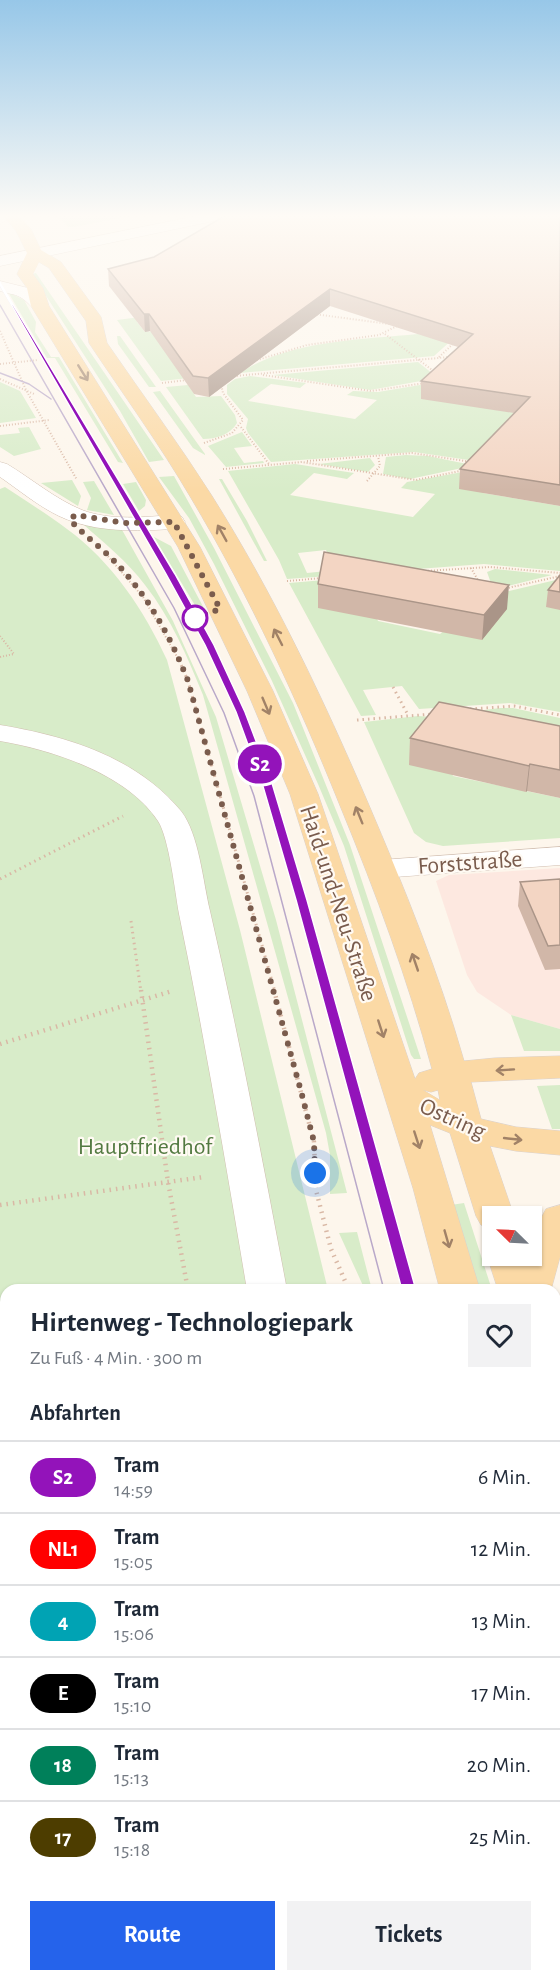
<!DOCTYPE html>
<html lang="de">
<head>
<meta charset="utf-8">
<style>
	:root { --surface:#fff; --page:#f2f2f3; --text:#1f2937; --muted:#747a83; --line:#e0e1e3; --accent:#2563eb }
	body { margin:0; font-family:"Alegreya Sans",sans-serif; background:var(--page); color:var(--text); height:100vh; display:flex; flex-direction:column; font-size:22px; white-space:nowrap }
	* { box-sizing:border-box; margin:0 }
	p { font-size:20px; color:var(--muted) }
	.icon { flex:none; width:33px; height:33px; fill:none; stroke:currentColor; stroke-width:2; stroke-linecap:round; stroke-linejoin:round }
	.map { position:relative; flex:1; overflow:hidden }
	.sheet { position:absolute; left:0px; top:1284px; width:561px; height:698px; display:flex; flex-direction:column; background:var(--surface); border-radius:18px 18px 0 0; box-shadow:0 2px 4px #0004 }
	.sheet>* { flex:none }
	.badge { padding:0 12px; border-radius:20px; font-size:21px; line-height:39px }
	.needle { width:39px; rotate:294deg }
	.controls { position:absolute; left:482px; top:1206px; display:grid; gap:12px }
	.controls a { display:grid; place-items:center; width:60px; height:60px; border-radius:0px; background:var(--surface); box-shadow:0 2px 4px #0004; font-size:30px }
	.you { position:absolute; width:30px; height:30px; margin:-15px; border:4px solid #fff; border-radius:50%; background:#1a73e8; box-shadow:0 0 0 9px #1a73e833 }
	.map>.badge { position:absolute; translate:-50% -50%; box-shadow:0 0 0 3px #fff }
	h2 { padding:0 30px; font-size:22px; line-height:54px }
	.round { display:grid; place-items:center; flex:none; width:63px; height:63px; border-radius:0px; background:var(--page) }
	.summary { display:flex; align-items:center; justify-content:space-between; height:102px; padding:0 30px }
	h1 { font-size:28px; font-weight:600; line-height:45px }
	.cta { display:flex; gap:12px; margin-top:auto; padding:12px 30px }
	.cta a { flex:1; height:69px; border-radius:0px; background:var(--accent); color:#fff; font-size:24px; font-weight:600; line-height:69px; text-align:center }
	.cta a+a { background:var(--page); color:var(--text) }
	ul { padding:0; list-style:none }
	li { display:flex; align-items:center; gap:18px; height:72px; padding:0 30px; border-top:2px solid var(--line) }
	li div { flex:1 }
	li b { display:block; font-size:22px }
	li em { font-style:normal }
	li .badge { min-width:66px; font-weight:700; text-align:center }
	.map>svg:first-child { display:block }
	.commercial { fill:#fde8e0 }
	.green { fill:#d8ecc9 }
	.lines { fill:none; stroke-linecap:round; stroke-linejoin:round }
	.minor-casing { stroke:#d1beb0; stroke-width:1 }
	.major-casing { stroke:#dad1cd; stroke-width:1 }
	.path-far3 { stroke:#d9b8a5; stroke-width:2; stroke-dasharray:1 2; stroke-linecap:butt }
	.path-far2 { stroke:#d9b8a5; stroke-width:3; stroke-dasharray:1.5 4; stroke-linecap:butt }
	.path-far1 { stroke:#d9b8a5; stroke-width:4.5; stroke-dasharray:1.5 5; stroke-linecap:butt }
	.path { stroke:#d9b8a5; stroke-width:5; stroke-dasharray:2 7; stroke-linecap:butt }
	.minor { fill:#fff; fill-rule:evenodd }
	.major { fill:#fbd9a5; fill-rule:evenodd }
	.tram-far1 { stroke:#b9a8c9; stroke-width:1.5 }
	.tram { stroke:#b9a8c9; stroke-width:2 }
	.wall { fill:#d1b7a8 }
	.shaded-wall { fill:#aa9588 }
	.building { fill:#f3d5c3; stroke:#aa9588; stroke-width:1.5 }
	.oneway { stroke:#a18267 }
	.line { fill:#9313ba; stroke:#fff; stroke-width:1.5 }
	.walk { stroke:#7a5c4d; stroke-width:6; stroke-dasharray:0 10.8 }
	.stop-dot { fill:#fff; stroke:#9313ba; stroke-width:3 }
	.labels { text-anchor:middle; stroke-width:4.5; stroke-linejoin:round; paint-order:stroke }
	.street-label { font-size:24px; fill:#7a5c4d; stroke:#fffaf3 }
	.park-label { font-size:24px; fill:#537a41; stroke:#fffaf3 }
</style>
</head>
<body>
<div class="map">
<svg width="560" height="1981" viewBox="0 0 560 1981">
	<rect width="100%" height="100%" fill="#fdf6ec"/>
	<!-- commercial -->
	<path class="commercial" d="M560 868V1029L511 1015 477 992 467 975 436 881 449 875Z"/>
	<!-- green -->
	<path class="green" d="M56 214H141L74 227H68Z
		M36 273 164 460 149 462 120 411 32 274Z
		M8 292 24 300 36 322 35 332 51 357H59L123 463 118 462 55 358H47Z
		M148 316 137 322 145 332 177 329 228 374 161 381 117 320Z
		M418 334 453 339 434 356 240 373C290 340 360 340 418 334Z
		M117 336H120L156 387H149L118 344Z
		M418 362 438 378 370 390 273 375Z
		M250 376 306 383 300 388 271 384 248 401 355 419 377 400 347 395 353 391 378 392 444 381 546 418 496 464 414 452 271 462 248 433 246 428 248 419 227 394V385L235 379Z
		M0 382 20 391 36 418 0 423Z
		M188 385 196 397 221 396 235 415 237 423C230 435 216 439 203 439L166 387Z
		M160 391 205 454V455L193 448 153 392Z
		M29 427 41 449 14 456 0 447V435L20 433 18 428Z
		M242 432 252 446 234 448 244 463 263 461 264 463 226 467 208 446Z
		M406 455 428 456 467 464 462 468 410 479 383 474 386 457Z
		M370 458 375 465 368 472 319 464Z
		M295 464 354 473 347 479 314 473 290 495 413 517 435 494 401 488 407 482 485 468 483 493 560 506V571L484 564 338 575 326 550 298 553 307 573 327 571 329 576 287 579 279 560 228 471Z
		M174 476 214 548 293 703 350 845 421 1059H414L411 1055 344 846 318 784 272 681 214 564 189 518 159 477Z
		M219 479H222L247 521 267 561H264Z
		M72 480 81 496 78 506 41 483Z
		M94 481 114 515 87 510 91 498 83 482Z
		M136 482 146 500 145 506 139 511 123 484Z
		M5 487C26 501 47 514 67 529 112 562 144 610 167 660L240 930 328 1290H6V1976H480L481 1981H0V489Z
		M83 524 121 528 173 621 216 717 276 920 347 1193 330 1194V1155L326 1133 203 695C187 656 171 618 145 585 128 562 104 543 83 524Z
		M154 537 171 546 208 616 202 617Z
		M495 569 552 575 496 589H493L487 572Z
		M360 577 378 621 440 634 484 597 560 579V712L510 703 419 709 402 686 363 690 376 715 361 716 289 583Z
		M500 708H513L560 718V738L460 713Z
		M418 716 433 717 453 776 560 798V838L443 846 426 842 414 833 364 722Z
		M511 1015 560 1029V1051H524Z
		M560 1085V1129H552L537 1086Z
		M464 1203 492 1290H477L451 1205Z
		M357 1232 372 1290H365L339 1233Z"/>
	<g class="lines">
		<defs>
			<path id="minor" d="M0 214H10L5 221 0 223Z
				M206 214H235L228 218 0 266V256Z
				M0 281 32 289 49 306 46 310C32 313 31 303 20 297 15 294 6 293 0 291Z
				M0 462 7 464C32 479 55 499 82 510 111 521 144 517 174 515L182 517 185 522 182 527 174 529C135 531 95 533 59 516 38 506 19 490 0 477Z
				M0 725C67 736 136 757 181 811 199 834 203 882 210 911 239 1036 263 1163 287 1290H247C226 1165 205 1039 179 914 175 892 169 838 158 821 127 774 53 750 0 741Z
				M560 847V865L381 878 370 875 366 869 370 863 381 860Z
				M0 1735H6V1783H0Z
				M371 1976H427L429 1981H373Z"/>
			<path id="major" d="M2 214H17L31 229 41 250 61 262 101 317 107 343C142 394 179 444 212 496 273 593 323 698 368 803 404 887 439 973 464 1061L495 1058 560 1056V1078L471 1082 481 1119 516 1127 560 1131V1155L516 1151 490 1146 514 1216H492V1228L481 1225 476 1216 450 1133 430 1125 480 1290H440L413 1188 290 794 247 691 178 547 31 306 27 288 17 274 27 253 16 231ZM39 262 49 268 86 321 89 343C123 394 160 445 191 498 250 597 298 701 341 808 376 893 408 980 432 1069L419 1073 415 1079 318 794 273 691 200 547 49 306 43 288 33 274ZM423 1090 431 1092 438 1090 440 1100Z
				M560 1205V1257L551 1290H498L487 1256 492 1248V1256H531C531 1236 537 1225 546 1209Z
				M555 1422 560 1423V1505L555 1503Z
				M555 1508 560 1510V1556L555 1554Z"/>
		</defs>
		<!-- minor casing -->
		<use href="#minor" class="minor-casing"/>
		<!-- major casing -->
		<use href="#major" class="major-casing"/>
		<!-- path-far3 -->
		<path class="path-far3" d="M314 314 389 324
			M0 331 26 390 77 480
			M385 334 436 373
			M439 357 455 342
			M254 361 307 345 379 335 399 325
			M0 364 38 360
			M263 375 371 391 425 383
			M234 376 450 357
			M0 379 34 394
			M162 383 187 380
			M0 426 49 420
			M241 427 269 464
			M204 443 232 433 243 420 223 393 221 384
			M307 461 412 453 472 462
			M223 469 302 462 416 480 465 470
			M367 481 380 466 378 456
			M106 554 143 597 180 662
			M471 568 479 582
			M425 571 490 567 560 573
			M287 581 322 578
			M503 589 560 576
			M0 636 14 654 0 657"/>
		<!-- path-far2 -->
		<path class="path-far2" d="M179 660 188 681 275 992
			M393 687 408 715
			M470 709 514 706 560 715
			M357 720 433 714
			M0 879 123 816
			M131 921 141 992"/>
		<!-- path-far1 -->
		<path class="path-far1" d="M141 990 168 1182 188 1290
			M274 990 314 1142 316 1190 331 1249 349 1290
			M0 1044 172 991
			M0 1205 204 1177
			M0 1394H6"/>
		<!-- path -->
		<path class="path" d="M516 1976 518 1981"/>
		<!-- minor -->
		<use href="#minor" class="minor"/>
		<!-- major -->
		<use href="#major" class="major"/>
		<!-- tram-far1 -->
		<path class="tram-far1" d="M0 285 210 645 241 712 267 783 409 1290
			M0 305 174 608 224 713 254 796 384 1290
			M0 373 29 384 51 399"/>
		<!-- tram -->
		<path class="tram" d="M555 1816 560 1834
			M555 1937 560 1956"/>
	</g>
	<!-- wall -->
	<path class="wall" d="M560 214V506L459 489 460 469 514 413 421 399V381L458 347 330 306 209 397 194 394 150 331 145 332 109 286 108 269 154 257Z
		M560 575V610L546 607 548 590Z
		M318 584 507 609 482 640 318 608Z
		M560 726V798L527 791 526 792 409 765 410 738Z
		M560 879V969L545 970 518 906 520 882Z"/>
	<!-- shaded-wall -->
	<path class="shaded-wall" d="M330 289V306L209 397 208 378Z
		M144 314H149L150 331 145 332Z
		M509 585 507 609 482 640 484 615Z
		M530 764 527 791 526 792 529 766Z"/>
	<!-- building -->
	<path class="building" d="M228 214H560V485L460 469 530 397 421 381 473 334 330 289 208 378 193 376 149 314H144L108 269 154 257Z
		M324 552 509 585 484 615 318 584Z
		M560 575V592L548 590Z
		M439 702 560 726V770L530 764 529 766 410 738Z
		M560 879V945L548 946 520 882Z"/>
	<!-- one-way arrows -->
	<defs><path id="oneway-shaft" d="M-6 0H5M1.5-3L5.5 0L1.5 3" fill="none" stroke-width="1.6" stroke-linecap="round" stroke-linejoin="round" transform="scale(1.5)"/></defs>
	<g class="oneway">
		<use href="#oneway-shaft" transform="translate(83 373) rotate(58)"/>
		<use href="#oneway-shaft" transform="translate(222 533) rotate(-119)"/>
		<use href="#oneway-shaft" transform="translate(278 637) rotate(-117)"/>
		<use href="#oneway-shaft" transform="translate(266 706) rotate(67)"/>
		<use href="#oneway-shaft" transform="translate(359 815) rotate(-112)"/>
		<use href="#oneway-shaft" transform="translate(415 962) rotate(-109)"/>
		<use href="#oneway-shaft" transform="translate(381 1029) rotate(72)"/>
		<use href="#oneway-shaft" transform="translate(505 1070) rotate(176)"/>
		<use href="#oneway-shaft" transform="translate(513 1139) rotate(6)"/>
		<use href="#oneway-shaft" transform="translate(417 1140) rotate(72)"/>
		<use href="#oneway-shaft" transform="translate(447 1239) rotate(74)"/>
	</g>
	<!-- sky -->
	<linearGradient id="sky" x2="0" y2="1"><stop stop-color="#97c7e8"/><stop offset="0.44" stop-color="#fefbf6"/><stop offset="1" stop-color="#fefbf6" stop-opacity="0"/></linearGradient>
	<rect width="560" height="491" fill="url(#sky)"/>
	<!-- line -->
	<path class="line" d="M0 283 175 574 214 645 245 712 272 783 307 900 416 1290 414 1294H404L402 1290 296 900 262 783 236 712 205 645 166 574 0 285Z"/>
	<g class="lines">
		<!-- walk -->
		<path class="walk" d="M195 618 220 609 174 522 125 523 75 515 70 520C85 536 103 549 118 565 150 599 171 638 188 681L302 1095 314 1142 315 1173"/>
	</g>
	<!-- markers -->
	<circle class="stop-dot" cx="195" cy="618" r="12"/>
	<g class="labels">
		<!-- street labels -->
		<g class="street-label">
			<text transform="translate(470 862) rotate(-4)" y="8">Forststraße</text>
			<text transform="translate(339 903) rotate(72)" y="8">Haid-und-Neu-Straße</text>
			<text transform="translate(453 1118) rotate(24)" y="8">Ostring</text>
		</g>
		<!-- park labels -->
		<g class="park-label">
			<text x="145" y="1154">Hauptfriedhof</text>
		</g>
	</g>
</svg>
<div class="controls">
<a><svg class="needle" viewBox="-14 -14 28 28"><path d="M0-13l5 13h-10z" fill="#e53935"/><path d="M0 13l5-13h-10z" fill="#747a83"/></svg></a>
</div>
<div class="you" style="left:315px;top:1173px"></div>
<b class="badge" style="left:260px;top:764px;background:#9313ba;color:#fff">S2</b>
<section class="sheet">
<div class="summary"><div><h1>Hirtenweg - Technologiepark</h1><p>Zu Fuß · 4 Min. · 300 m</p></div><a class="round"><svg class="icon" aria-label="heart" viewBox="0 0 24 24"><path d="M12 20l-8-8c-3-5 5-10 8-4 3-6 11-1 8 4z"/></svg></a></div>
<h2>Abfahrten</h2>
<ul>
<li><span class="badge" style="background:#9313ba;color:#fff">S2</span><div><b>Tram</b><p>14:59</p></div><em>6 Min.</em></li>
<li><span class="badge" style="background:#f00;color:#fff">NL1</span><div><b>Tram</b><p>15:05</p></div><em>12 Min.</em></li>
<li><span class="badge" style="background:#00a3b4;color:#fff">4</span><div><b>Tram</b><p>15:06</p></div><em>13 Min.</em></li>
<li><span class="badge" style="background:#000;color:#fff">E</span><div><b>Tram</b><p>15:10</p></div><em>17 Min.</em></li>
<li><span class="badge" style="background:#00805a;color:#fff">18</span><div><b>Tram</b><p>15:13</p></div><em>20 Min.</em></li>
<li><span class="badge" style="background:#4d3d00;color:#fff">17</span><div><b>Tram</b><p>15:18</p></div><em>25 Min.</em></li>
</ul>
<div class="cta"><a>Route</a><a>Tickets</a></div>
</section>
</div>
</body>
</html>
